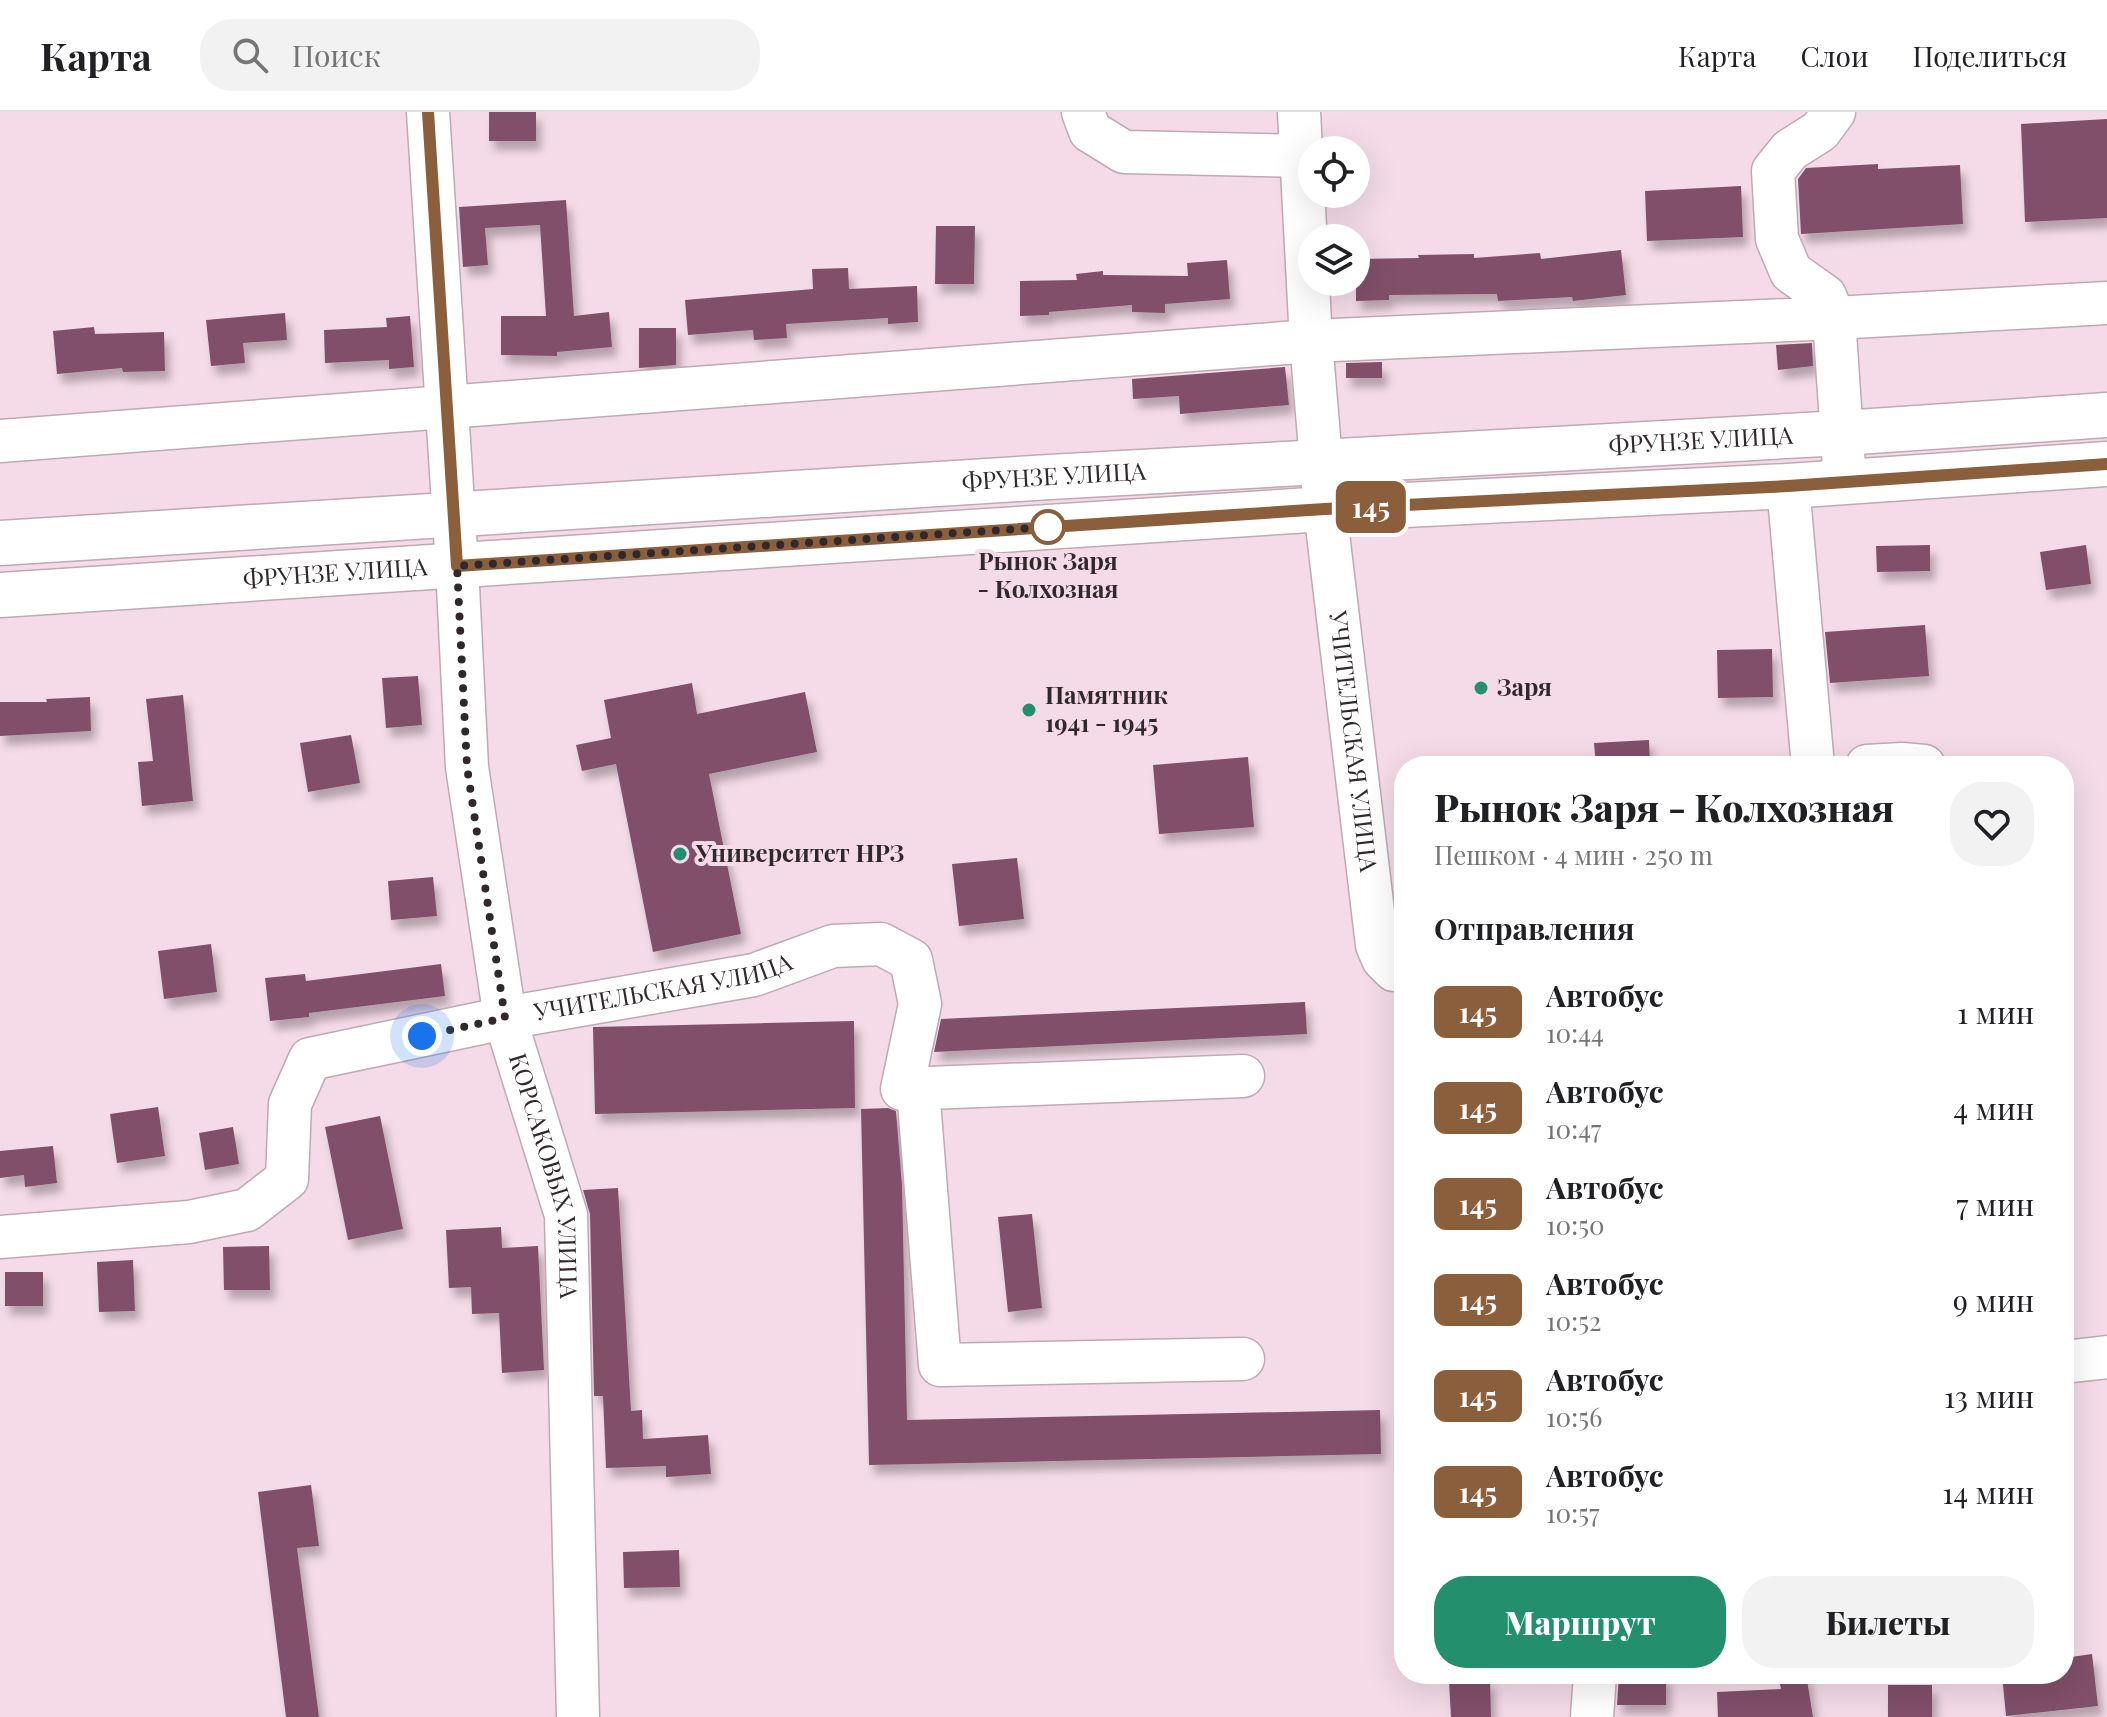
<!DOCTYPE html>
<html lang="ru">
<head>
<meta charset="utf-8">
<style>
	:root { --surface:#fff; --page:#f2f2f2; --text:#202124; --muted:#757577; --line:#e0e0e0; --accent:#248f6d }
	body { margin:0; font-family:"Playfair Display",serif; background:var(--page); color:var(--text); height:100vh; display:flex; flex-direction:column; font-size:30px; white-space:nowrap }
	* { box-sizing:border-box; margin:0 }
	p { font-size:26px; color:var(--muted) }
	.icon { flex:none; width:44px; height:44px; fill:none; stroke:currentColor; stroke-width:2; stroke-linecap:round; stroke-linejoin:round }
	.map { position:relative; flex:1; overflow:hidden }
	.side { position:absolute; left:1394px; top:644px; width:680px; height:928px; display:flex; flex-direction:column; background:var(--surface); border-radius:32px; box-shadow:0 8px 32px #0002 }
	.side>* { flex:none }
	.badge { padding:0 16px; border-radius:12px; font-size:28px; line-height:52px }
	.buttons { position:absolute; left:1298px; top:24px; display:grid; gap:16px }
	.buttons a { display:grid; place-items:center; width:72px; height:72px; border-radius:50%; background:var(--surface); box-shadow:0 8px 32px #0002; font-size:40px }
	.you { position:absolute; width:40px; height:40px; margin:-20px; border:6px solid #fff; border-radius:50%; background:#1a73e8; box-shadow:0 0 0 12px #1a73e833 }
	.map>.badge { position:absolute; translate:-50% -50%; box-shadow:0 0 0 4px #fff }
	h2 { padding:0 40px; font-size:30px; line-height:72px }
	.round { display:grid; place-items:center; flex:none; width:84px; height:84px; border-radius:32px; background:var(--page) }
	.headline { display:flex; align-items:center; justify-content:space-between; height:136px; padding:0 40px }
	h1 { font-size:38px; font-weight:800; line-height:60px }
	.cta { display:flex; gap:16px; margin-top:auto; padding:16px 40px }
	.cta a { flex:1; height:92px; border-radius:32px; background:var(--accent); color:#fff; font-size:32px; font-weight:800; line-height:92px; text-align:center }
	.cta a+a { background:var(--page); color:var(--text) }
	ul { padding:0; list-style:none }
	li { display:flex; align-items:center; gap:24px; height:96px; padding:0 40px }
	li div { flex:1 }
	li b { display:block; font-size:30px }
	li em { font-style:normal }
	li .badge { min-width:88px; font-weight:700; text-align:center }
	header { display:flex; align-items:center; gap:48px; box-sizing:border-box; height:112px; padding:0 40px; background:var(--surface); border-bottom:2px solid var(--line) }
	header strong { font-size:38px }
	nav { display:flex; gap:44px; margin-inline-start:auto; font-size:28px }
	.search { width:560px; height:72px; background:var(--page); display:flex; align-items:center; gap:20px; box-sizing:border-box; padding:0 28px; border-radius:32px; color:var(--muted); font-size:30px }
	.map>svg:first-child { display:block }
	.building { fill:#814f6a; filter:url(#shadow) }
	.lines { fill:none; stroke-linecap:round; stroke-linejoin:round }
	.minor-casing { stroke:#c0a9b4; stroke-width:45 }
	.major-casing { stroke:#c0a9b4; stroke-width:47 }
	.minor { stroke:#fff; stroke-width:42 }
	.major { stroke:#fff; stroke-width:44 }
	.line-casing { stroke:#fff; stroke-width:18 }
	.line { stroke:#8b5e3c; stroke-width:12 }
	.walk { stroke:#31282c; stroke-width:8; stroke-dasharray:0 14.4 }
	.stop-dot { fill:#fff; stroke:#8b5e3c; stroke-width:4 }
	.poi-dot { fill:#248f6d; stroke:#f4dbe7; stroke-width:3 }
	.labels { text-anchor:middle; stroke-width:8; stroke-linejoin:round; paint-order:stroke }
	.street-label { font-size:24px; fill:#31282c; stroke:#f4dbe7 }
	.stop-label { font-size:24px; font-weight:bold; fill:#31282c; stroke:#f4dbe7 }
	.poi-label { font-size:24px; font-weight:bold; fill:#31282c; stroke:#f4dbe7; text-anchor:start }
</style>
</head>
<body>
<header>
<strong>Карта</strong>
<div class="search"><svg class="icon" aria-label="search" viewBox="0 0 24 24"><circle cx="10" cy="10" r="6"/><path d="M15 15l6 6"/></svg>Поиск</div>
<nav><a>Карта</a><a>Слои</a><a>Поделиться</a></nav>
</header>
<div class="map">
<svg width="2107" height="1605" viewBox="0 0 2107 1605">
	<defs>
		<filter id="shadow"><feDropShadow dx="5" dy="9" stdDeviation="4" flood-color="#0004"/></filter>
	</defs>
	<rect width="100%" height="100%" fill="#f4dbe7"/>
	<!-- building -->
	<path class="building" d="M489 0H536V29H489Z
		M2107 7V106L2025 110 2021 12Z
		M1878 52V57L1960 53 1963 112 1801 122 1798 67 1806 56Z
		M1741 74 1743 125 1647 129 1645 79Z
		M566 88 574 204 609 200 612 235 557 240V244L501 243V204H546L540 113 485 116 488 153 463 155 459 95Z
		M936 114H975L974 172H935Z
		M1621 138 1626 183 1573 189 1572 185 1498 189 1497 182 1389 183V188L1356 189V147L1419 146 1418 143 1474 142V146L1540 141 1541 147Z
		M1227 148 1230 187 1165 192V201L1132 200V193L1049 200V203L1020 204V169L1077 168 1076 162 1103 159V163L1188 164 1187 151Z
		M848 156 849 177 917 174 918 210 888 212V206L786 212 787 226 754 228 753 218 688 223 685 188 813 177 812 157Z
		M285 201 287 228 243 231 245 251 211 254 206 208Z
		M410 204 414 255 389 257V248L325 251 324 218 387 215 386 206Z
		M94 215 95 222 164 220 165 259 123 260 122 256 57 262 53 219Z
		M639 216H676V253L639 256Z
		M1812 231 1813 254 1778 258 1776 233Z
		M1382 250V266H1346V251Z
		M1285 255 1289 293 1180 302 1179 284 1133 287 1132 267Z
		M1930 433V459L1877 460 1876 434Z
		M2086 433 2091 472 2046 478 2040 440Z
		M1925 513 1929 564 1830 571 1825 520Z
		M1772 537 1773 585 1718 586 1717 538Z
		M418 564 422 613 386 616 382 566Z
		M692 571 697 602 805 580 817 640 709 662 741 822 653 840 616 652 582 659 576 633 611 626 604 588Z
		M183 583 193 689 142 694 138 650 153 649 146 587Z
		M90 585 91 619 0 624V590H47L46 587Z
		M351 623 360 671 308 680 300 631Z
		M1649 628 1650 654H1596L1594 631Z
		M1248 645 1254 715 1159 722 1153 653Z
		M1017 746 1024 807 959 814 952 752Z
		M433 765 437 804 391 808 388 769Z
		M211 832 217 880 164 887 158 839Z
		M441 852 445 884 309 901V905L270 909 265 866 305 862 306 869Z
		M1305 890 1307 922 934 940 941 907Z
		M854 909 855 996 595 1002 593 915Z
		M158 995 165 1044 117 1051 110 1002Z
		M888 996 896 999 902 1074 907 1308 1380 1298 1381 1342 869 1353 861 997Z
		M380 1004 403 1117 348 1128 325 1015Z
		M233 1015 239 1052 205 1058 199 1021Z
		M53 1034 57 1071 25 1075 24 1063 0 1066V1039Z
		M618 1076 631 1299 642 1298 643 1327 708 1323 711 1362 666 1365V1354L606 1356 603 1284H594L590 1102 583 1078Z
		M1032 1102 1042 1196 1008 1200 998 1105Z
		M501 1115 502 1136 538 1134 544 1258 502 1261 499 1201 472 1202 471 1175 449 1176 446 1118Z
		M269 1134 270 1178H224L223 1135Z
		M133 1148 135 1199 99 1200 97 1150Z
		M5 1160H43V1194H5Z
		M311 1373 319 1434 297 1436 319 1605H286L258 1380Z
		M679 1438 680 1475 624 1476 623 1440Z
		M2092 1542 2098 1594 2006 1604 2002 1562H2064V1546Z
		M1619 1562H1666V1593H1617Z
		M1778 1562H1806L1813 1605H1718L1717 1580 1781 1577Z
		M1490 1567 1491 1605H1451L1449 1569Z
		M1888 1573H1932V1605H1888Z"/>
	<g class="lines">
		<defs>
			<g id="minor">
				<path id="s1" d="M428 0 457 454 467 655 505 906 566 1103 578 1605"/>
				<path d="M1083 0 1090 19 1124 40 1302 44"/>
				<path id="s2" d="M1299 0 1311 229 1325 397 1377 833 1383 847 1394 858 1404 857"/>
				<path d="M1834 0 1820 19 1790 38 1773 59 1777 127 1791 160 1825 184 1834 206 1845 370"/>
				<path d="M0 329 1311 229 1834 206 2107 191"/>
				<path d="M1788 374 1813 654"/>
				<path d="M1867 654 1902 652 1924 654"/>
				<path d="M918 977 940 1253 1243 1247"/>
				<path id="s3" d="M0 1125 189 1110 247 1098 287 1067 290 992 310 947 505 906 754 863 833 834 881 832 911 848 920 892 902 977 1243 964"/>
				<path d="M2064 1250 2107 1245"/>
				<path d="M1592 1605 1595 1562"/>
			</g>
			<g id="major">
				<path id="s4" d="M0 431 1050 365 1842 321 2107 303"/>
				<path id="s5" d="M0 483 1325 397 1788 374 2107 352"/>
			</g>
		</defs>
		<!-- minor casing -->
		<use href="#minor" class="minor-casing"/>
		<!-- major casing -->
		<use href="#major" class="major-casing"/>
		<!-- minor -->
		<use href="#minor" class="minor"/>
		<!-- major -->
		<use href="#major" class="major"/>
	</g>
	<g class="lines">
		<defs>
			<path id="line" d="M428 0 457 454 1325 397 1788 374 2107 352"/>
		</defs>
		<!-- line casing -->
		<use href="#line" class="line-casing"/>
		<!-- line -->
		<use href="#line" class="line"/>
		<!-- walk -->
		<path class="walk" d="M422 924 505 906 467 655 457 454 1048 415"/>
	</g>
	<!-- markers -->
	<circle class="stop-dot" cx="1048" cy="415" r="16"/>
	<g class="poi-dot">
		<circle cx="1481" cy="576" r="8"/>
		<circle cx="1029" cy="598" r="8"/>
		<circle cx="680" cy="742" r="8"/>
	</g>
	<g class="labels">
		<!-- street labels -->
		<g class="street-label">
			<text dy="8" stroke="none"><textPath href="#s4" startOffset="1704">ФРУНЗЕ УЛИЦА</textPath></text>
			<text dy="8" stroke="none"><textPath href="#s4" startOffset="1056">ФРУНЗЕ УЛИЦА</textPath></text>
			<text dy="8" stroke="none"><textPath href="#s5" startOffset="336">ФРУНЗЕ УЛИЦА</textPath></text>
			<text dy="8" stroke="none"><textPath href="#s2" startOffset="632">УЧИТЕЛЬСКАЯ УЛИЦА</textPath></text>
			<text dy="8" stroke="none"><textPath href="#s3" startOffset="784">УЧИТЕЛЬСКАЯ УЛИЦА</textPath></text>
			<text dy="8" stroke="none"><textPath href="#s1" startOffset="1074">КОРСАКОВЫХ УЛИЦА</textPath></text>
		</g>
		<!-- stop labels -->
		<g class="stop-label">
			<text x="1048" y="458">Рынок Заря<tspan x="1048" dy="28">- Колхозная</tspan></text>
		</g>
		<!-- poi labels -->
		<g class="poi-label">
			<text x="1497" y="584">Заря</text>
			<text x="1045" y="592">Памятник<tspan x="1045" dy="28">1941 - 1945</tspan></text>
			<text x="696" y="750">Университет НРЗ</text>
		</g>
	</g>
</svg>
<div class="buttons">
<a><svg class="icon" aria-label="locate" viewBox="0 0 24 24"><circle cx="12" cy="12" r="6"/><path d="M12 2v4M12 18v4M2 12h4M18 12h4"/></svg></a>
<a><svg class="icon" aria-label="layers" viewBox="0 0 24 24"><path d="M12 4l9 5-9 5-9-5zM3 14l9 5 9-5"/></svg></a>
</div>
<div class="you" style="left:422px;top:924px"></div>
<b class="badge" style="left:1371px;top:395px;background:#8b5e3c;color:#fff">145</b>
<section class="side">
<div class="headline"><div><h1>Рынок Заря - Колхозная</h1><p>Пешком · 4 мин · 250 m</p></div><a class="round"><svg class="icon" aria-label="heart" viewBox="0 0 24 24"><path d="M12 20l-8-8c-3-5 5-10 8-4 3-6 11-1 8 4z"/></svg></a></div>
<h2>Отправления</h2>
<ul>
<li><span class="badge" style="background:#8b5e3c;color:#fff">145</span><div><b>Автобус</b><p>10:44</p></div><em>1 мин</em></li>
<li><span class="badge" style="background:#8b5e3c;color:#fff">145</span><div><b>Автобус</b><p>10:47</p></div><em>4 мин</em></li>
<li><span class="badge" style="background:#8b5e3c;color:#fff">145</span><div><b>Автобус</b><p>10:50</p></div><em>7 мин</em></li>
<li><span class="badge" style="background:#8b5e3c;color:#fff">145</span><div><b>Автобус</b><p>10:52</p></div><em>9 мин</em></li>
<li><span class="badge" style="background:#8b5e3c;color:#fff">145</span><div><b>Автобус</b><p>10:56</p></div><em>13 мин</em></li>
<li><span class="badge" style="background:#8b5e3c;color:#fff">145</span><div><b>Автобус</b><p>10:57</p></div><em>14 мин</em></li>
</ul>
<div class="cta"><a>Маршрут</a><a>Билеты</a></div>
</section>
</div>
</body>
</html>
